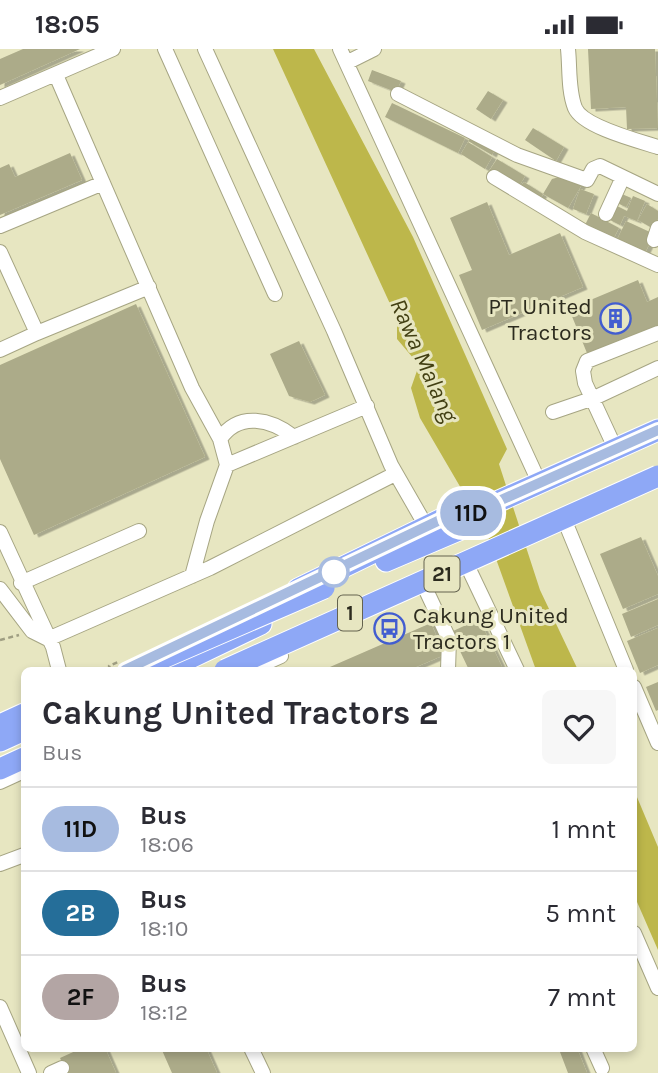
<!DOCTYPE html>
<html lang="id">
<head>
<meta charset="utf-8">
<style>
	:root { --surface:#fff; --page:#f7f7f7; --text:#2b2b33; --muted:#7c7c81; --line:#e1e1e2 }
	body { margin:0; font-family:Karla,sans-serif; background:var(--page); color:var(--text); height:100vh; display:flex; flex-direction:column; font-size:26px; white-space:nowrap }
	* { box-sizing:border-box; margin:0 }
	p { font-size:23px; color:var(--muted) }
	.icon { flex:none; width:38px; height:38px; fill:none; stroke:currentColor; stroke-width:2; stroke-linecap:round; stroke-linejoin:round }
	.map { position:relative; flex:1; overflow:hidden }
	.details { position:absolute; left:21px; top:618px; width:616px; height:385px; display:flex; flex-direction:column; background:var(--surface); border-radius:10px; box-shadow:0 4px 10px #0003 }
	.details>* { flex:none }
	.badge { padding:0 14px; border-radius:23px; font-size:24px; line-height:46px }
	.map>.badge { position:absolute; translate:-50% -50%; box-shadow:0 0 0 4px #fff }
	.round { display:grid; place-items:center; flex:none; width:74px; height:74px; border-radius:10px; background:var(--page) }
	.overview { display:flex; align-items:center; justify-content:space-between; height:119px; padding:0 21px }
	h1 { font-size:33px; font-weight:700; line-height:52px }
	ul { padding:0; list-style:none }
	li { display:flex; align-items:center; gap:21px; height:84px; padding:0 21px; border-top:2px solid var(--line) }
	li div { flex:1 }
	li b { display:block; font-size:26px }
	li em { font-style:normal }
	li .badge { min-width:77px; font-weight:700; text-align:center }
	.status { display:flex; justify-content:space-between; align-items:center; height:49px; padding:0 35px; background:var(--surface); direction:ltr }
	.status svg { height:19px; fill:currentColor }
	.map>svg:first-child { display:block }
	.water { fill:#bdb74b }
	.building { fill:#acab89; filter:url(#shadow) }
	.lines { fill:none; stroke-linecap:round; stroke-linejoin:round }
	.minor-casing { stroke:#a6a583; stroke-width:16 }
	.highway-casing { stroke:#fff; stroke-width:23 }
	.path { stroke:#9f9e82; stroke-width:2.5; stroke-dasharray:5 3.5; stroke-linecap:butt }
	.minor { stroke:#fff; stroke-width:14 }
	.highway { stroke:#8ea8f6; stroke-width:21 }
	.highway-bridge-casing { stroke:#fff; stroke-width:23; stroke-linecap:butt }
	.highway-bridge { stroke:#8ea8f6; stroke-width:21 }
	.line-casing { stroke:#fff; stroke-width:16 }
	.line { stroke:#a7bbe0; stroke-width:10 }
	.stop-dot { fill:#fff; stroke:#a7bbe0; stroke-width:3.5 }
	.labels { text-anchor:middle; stroke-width:6; stroke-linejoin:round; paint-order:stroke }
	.shield { fill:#e7e6c1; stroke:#64634f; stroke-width:2 }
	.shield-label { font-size:21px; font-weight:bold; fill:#2c2b1e }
	.poi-label { font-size:23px; fill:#2c2b1e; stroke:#e7e6c1; text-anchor:end }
	.water-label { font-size:24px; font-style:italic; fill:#423f12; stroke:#e7e6c1 }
</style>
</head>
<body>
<div class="status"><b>18:05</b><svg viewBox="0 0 49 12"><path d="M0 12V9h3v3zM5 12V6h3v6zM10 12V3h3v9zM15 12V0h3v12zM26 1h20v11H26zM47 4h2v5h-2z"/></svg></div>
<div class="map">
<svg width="658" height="1024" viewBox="0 0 658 1024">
	<defs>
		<filter id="shadow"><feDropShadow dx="4.5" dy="2.5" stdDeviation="0" flood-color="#0004"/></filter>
	</defs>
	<rect width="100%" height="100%" fill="#e7e6c1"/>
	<!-- water -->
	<path class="water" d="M273 0H314L413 188 507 400 499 415 540 541 578 621H536L486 482 420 369 411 339 419 316 397 290V270Z
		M634 741 658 798V901L634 846Z"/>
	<!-- building -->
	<path class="building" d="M23 0H80L0 36V10Z
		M588 0H655L658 79 627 80 626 58 591 60Z
		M372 21 401 32 396 43 368 32Z
		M488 42 503 51 491 70 476 60Z
		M392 54 465 89 458 104 385 68Z
		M533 79 564 98 556 112 525 91Z
		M472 88 495 100 492 106 468 92Z
		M468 93 492 108 485 120 461 105Z
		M70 104 82 131 0 166V119L9 115 15 128Z
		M497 110 525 127 518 139 489 122Z
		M559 128 584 132 568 159 543 145 552 130Z
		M524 133 543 145 539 151 519 139Z
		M580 140 594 145 586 165 573 160Z
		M622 145 631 149 626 158 617 154Z
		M633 147 645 152 637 172 624 167 620 176 608 170 615 156 627 162Z
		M487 153 509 206 560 184 583 238 482 281 459 226 472 221 450 169Z
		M647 155 658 162V170L652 179 638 171Z
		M591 164 619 179 611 194 583 180Z
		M626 172 654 185 643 208 615 195Z
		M638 231 647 253 658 248V280L589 309 569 260Z
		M136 255 205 408 34 486 0 410V316Z
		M299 292 325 346 310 353 289 347 270 305Z
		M641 488 658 527V545L623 560 600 505Z
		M658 550V576L631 588 622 565Z
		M479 570 503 620 501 621H469L451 583Z
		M431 574 444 606 409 621H323Z
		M658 579V616L640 624 627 592Z
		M658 633V661L656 662 646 638Z
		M82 999H105L116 1024H67L60 1009Z
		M161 999H206L217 1024H172Z
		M569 999H577L587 1024H568L560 1003Z"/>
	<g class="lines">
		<defs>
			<path id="minor" d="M165 0 275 245
				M205 0 334 282 391 416 426 477
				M340 0 539 433
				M568 0C570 19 568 41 575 59 583 78 639 92 658 98
				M348 13 374 0
				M56 26 192 339 220 390 227 416 367 357
				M398 45 517 106 587 131 593 120 600 117 658 145
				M0 49 113 0
				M494 128 585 183 658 216
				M606 165 623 128
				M0 177 103 134
				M654 191 658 179
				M0 203 37 284 0 301
				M37 284 149 238
				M553 363 594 349 658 319
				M220 390C239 362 271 370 294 388
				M616 401 585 334 583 322 587 312 658 284
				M564 470 626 621
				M0 483 53 598 59 621
				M466 514 517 621
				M192 527 207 472 227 416
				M21 534 139 482
				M0 540 32 582 48 590 210 519 395 425
				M426 541 449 590 448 621
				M250 621 281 607
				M634 638 658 694
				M0 733 24 722
				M0 815 24 806
				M634 884 658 939
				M0 958 29 1024
				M251 999 263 1024
				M593 999 602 1019
				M51 1024 62 1019"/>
			<path id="highway" d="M386 512 482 471
				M298 540 442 470 472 464 658 381
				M165 621 261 575
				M0 676 24 665
				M0 692 24 681
				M0 720 24 709"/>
		</defs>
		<!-- minor casing -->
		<use href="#minor" class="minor-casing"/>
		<!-- highway casing -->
		<use href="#highway" class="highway-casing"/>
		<!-- path -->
		<path class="path" d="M0 591 19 586
			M111 621 109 617 120 612"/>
		<!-- minor -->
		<use href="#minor" class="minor"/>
		<!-- highway -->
		<use href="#highway" class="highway"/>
		<defs>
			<path id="highway-bridge" d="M135 621 324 539
				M225 621 658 427"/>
		</defs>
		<!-- highway-bridge casing -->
		<use href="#highway-bridge" class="highway-bridge-casing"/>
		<!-- highway-bridge -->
		<use href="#highway-bridge" class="highway-bridge"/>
	</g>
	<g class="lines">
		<defs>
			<path id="line" d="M125 621 442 470 472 464 658 381"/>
		</defs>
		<!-- line casing -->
		<use href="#line" class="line-casing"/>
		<!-- line -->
		<use href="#line" class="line"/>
	</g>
	<!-- icons -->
	<defs>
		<symbol id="building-ring" viewBox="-11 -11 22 22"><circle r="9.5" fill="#e7e6c1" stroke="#425dd0" stroke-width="1.5"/><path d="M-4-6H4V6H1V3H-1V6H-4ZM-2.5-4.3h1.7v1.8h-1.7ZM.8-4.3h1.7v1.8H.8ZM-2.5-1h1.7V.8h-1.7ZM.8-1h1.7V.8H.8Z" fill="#425dd0"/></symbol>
		<symbol id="bus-ring" viewBox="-11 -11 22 22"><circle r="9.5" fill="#e7e6c1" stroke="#425dd0" stroke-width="1.5"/><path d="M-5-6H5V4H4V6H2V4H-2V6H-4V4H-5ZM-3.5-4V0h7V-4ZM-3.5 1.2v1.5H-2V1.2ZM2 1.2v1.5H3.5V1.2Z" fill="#425dd0"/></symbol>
	</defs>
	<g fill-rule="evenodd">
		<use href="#building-ring" x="598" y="252" width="35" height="35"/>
		<use href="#bus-ring" x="372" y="562" width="35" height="35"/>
	</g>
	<!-- markers -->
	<circle class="stop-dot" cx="334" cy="523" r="14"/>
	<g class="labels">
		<!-- shield labels -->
		<g class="shield">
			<rect x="424.5" y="507.5" width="35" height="35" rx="5"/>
			<rect x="338" y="546.5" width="24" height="35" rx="5"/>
		</g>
		<g class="shield-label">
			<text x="442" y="532">21</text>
			<text x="350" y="571">1</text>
		</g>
		<!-- poi labels -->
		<g class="poi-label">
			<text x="592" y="265">PT. United<tspan x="592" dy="26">Tractors</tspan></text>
			<text x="413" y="574" text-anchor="start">Cakung United<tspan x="413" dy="26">Tractors 1</tspan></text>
		</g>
		<!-- water labels -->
		<g class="water-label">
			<text transform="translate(424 311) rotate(66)" y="8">Rawa Malang</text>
		</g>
	</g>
</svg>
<b class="badge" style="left:471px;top:464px;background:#a7bbe0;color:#111">11D</b>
<section class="details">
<div class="overview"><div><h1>Cakung United Tractors 2</h1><p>Bus</p></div><a class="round"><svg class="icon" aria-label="heart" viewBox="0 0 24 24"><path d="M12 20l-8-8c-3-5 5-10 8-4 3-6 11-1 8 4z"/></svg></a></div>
<ul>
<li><span class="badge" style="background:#a7bbe0;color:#111">11D</span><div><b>Bus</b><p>18:06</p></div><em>1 mnt</em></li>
<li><span class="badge" style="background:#256e99;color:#fff">2B</span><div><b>Bus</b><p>18:10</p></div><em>5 mnt</em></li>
<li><span class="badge" style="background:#b3a5a4;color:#111">2F</span><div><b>Bus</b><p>18:12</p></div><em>7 mnt</em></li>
</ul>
</section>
</div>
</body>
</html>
